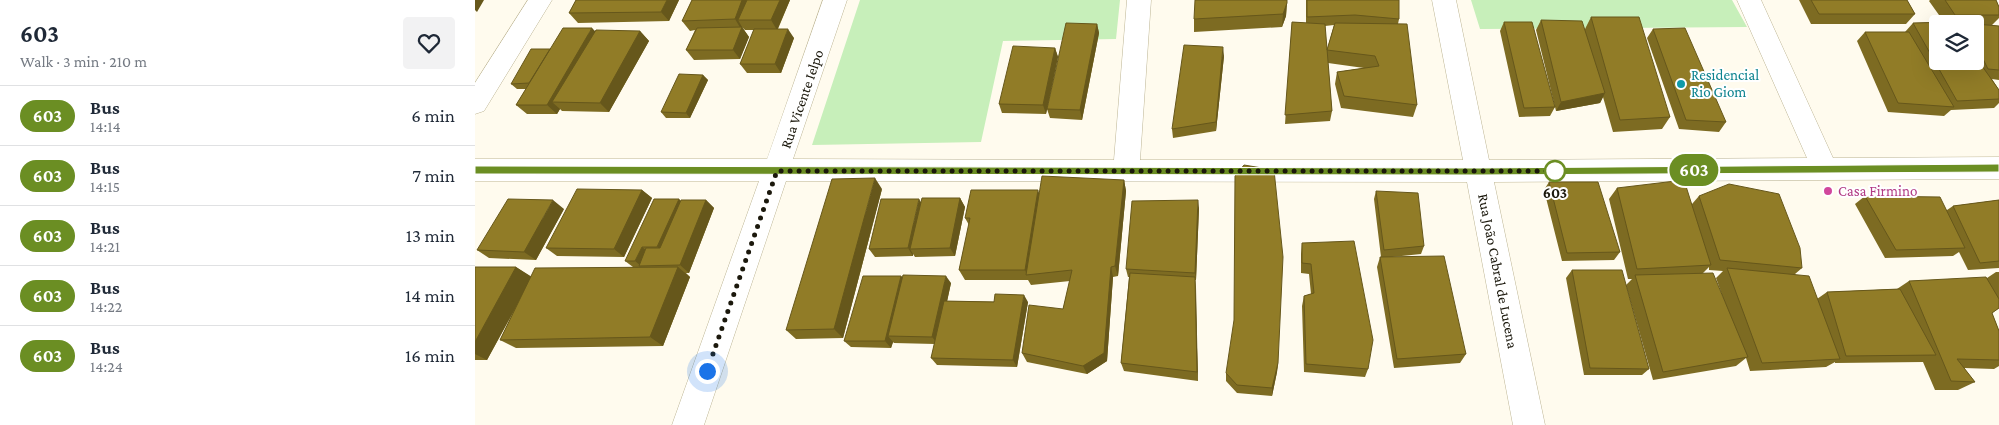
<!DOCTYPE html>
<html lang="en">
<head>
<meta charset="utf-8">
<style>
	:root { --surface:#fff; --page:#f2f2f3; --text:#1f2937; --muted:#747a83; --line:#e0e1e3 }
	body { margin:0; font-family:"Crimson Pro",serif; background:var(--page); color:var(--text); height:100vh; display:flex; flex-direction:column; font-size:19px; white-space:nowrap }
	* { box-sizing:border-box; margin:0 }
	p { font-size:16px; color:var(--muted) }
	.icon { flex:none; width:28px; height:28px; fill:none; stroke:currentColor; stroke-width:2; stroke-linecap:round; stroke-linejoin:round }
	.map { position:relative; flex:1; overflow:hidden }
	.sheet { display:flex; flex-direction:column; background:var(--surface); width:475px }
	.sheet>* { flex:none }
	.badge { padding:0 10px; border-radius:16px; font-size:18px; line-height:32px }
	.tools { position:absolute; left:1454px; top:15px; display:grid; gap:10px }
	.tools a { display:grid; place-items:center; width:55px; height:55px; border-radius:5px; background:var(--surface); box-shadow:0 5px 20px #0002; font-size:25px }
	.you { position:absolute; width:25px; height:25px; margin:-12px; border:4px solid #fff; border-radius:50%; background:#1a73e8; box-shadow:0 0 0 8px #1a73e833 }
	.map>.badge { position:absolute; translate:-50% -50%; box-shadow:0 0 0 2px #fff }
	.round { display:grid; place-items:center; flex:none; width:52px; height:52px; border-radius:5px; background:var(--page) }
	.head { display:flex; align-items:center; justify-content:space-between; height:85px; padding:0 20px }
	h1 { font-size:24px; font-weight:700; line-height:38px }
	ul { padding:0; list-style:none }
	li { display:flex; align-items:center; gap:15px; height:60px; padding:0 20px; border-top:1px solid var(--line) }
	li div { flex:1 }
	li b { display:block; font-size:19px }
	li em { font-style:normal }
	li .badge { min-width:55px; font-weight:700; text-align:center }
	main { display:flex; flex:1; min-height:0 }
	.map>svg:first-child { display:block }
	.green { fill:#c7efba }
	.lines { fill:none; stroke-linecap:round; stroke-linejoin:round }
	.minor-casing { stroke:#bdb594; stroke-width:1 }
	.minor { fill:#fff; fill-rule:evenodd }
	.wall { fill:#7d6b22; fill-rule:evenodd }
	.shaded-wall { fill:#66571b }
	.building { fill:#917c27; stroke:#66571b }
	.line { fill:#6b8e23; stroke:#fff }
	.walk { stroke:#1b180c; stroke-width:5; stroke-dasharray:0 9 }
	.culture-dot { fill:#0f9aa8; stroke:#fff; stroke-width:2 }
	.stop-dot { fill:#fff; stroke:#6b8e23; stroke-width:2.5 }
	.hotel-dot { fill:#d1479c; stroke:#fff; stroke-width:2 }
	.labels { text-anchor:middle; stroke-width:4; stroke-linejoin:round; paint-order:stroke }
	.culture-label { font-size:15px; fill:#0d838f; stroke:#fff; text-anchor:start }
	.street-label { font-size:15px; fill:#1b180c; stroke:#fff }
	.hotel-label { font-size:15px; fill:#b23c85; stroke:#fff; text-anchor:start }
	.stop-label { font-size:15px; font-weight:bold; fill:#1b180c; stroke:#fff }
</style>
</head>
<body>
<main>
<section class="sheet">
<div class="head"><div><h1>603</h1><p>Walk · 3 min · 210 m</p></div><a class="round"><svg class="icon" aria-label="heart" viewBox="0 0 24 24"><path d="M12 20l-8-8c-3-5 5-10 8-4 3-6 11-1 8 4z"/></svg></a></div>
<ul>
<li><span class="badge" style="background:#6b8e23;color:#fff">603</span><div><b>Bus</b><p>14:14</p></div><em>6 min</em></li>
<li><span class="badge" style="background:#6b8e23;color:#fff">603</span><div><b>Bus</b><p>14:15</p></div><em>7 min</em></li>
<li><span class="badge" style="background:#6b8e23;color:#fff">603</span><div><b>Bus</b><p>14:21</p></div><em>13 min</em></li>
<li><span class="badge" style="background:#6b8e23;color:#fff">603</span><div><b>Bus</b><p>14:22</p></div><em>14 min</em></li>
<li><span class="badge" style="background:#6b8e23;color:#fff">603</span><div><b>Bus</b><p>14:24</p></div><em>16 min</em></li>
</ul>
</section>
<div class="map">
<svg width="1524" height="425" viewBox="0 0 1524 425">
	<rect width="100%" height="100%" fill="#fffbee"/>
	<!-- green -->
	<path class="green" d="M385 0H645L641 39 528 41 506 142 337 145Z
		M996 0H1257L1272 27 1005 29Z"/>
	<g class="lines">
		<defs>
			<path id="minor" d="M53 0H77L9 111 0 114V83Z
				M348 0H372L318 159 639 160 652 0H676L665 160H988L957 0H981L1014 160 1332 158 1262 0H1286L1358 158 1524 157V179L1019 182 1070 425H1038L992 182 311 181 229 425H197L284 181H0V159H292Z"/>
		</defs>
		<!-- minor casing -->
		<use href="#minor" class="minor-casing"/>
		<!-- minor -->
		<use href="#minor" class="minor"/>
	</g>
	<!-- wall -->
	<path class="wall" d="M101 0H204L194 21 103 23 94 13Z
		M217 0H315L303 29 319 38 306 73H272L265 64 279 30H270L267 27 274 37 265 59 219 60 211 50 220 30 215 31 207 21Z
		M812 0 811 16 807 27 719 32V19Z
		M831 0H924V19L923 24 942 105 938 117 866 108 860 84 862 72 889 68 853 63 857 111 855 121 810 124 817 22 831 23ZM859 25 852 50V52L850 26Z
		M1324 0H1432L1440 14 1431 24H1336Z
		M1455 0H1521L1524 7V18L1517 25H1510L1524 26V80L1517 79 1524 90V103L1519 108 1476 110 1469 116 1413 112 1382 41 1390 32H1430L1438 23 1469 22 1454 1ZM1462 24H1500V61Z
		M1116 17 1195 117 1187 129 1138 132 1128 97 1125 103 1081 111 1061 30 1066 20 1110 29Z
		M1029 22 1080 107 1075 116 1044 117 1025 31Z
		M622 24 624 33 607 120 575 118 572 109Z
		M1178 29 1251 122 1244 132 1204 129 1172 38Z
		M120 31H165L174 41 134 112 87 111 85 109 82 114H52L41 105 51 89H42L36 84 75 49Z
		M580 48 583 57 571 114 527 113 524 104Z
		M749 56 741 131 698 138 697 129Z
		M228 75 233 80 215 118H191L186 112Z
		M649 180 651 191 643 276 638 277 632 361 612 374 552 362 547 353 588 309 595 281 556 285 553 280H490L484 270 494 225 490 218 564 193Z
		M1074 182 1145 252 1139 260 1087 261 1069 190Z
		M1142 188 1217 204 1224 196 1327 268 1320 274 1342 299 1352 292 1422 289 1434 281 1512 278 1521 272H1524V308L1517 313 1524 331V366L1519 369 1489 368 1500 382 1483 390H1460L1448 362 1360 363V362L1351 367 1275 371 1271 358 1261 366 1178 380 1151 285 1157 279H1153L1134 199ZM1234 267V270L1248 271 1241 278 1251 306 1227 274Z
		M407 189 368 338 321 339 311 330Z
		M167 190 177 198 149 257 82 256 71 248Z
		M901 191 949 246 946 254 917 257 991 354 985 363 919 368 902 267 905 257H906L899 199Z
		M1390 196 1472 210 1478 206 1524 200V268L1493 270 1484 252 1478 256 1410 258 1380 204Z
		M485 198 490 207 480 256 440 257 438 254V256L400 257 394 249Z
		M204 199 205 201 231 200 239 208 214 273H211L215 277 188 346 41 348 25 340 39 311 12 360H0V267H41L56 277 158 267 150 261Z
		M724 208 721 280H720L723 381 649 371 646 363 654 277H653L651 269Z
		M89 209 61 260 14 258 2 250Z
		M827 243 893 369 890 377 829 372 827 306 829 296 836 294 834 274 826 273V254Z
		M1097 270 1174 369 1167 375H1109L1091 278Z
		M426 276 428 278 476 283 472 301 553 302 542 367 462 365 456 358 460 344 419 343 418 342 416 348 376 347 369 341Z
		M803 363 802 372 797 396 762 393 751 381V373Z"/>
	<!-- shaded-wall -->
	<path class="shaded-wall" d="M0 0H9L2 12 0 10Z
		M192 0H204L194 21 186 12Z
		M267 0H278L263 20 267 27V29V27L274 37 265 59 258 50 266 29 260 19Z
		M305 0H315L302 30 296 20Z
		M812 3 811 16 807 27 808 14Z
		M622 24 624 33 607 120 605 110Z
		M117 28 126 37 77 102 85 109 82 114 72 105Z
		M313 29 319 38 306 73 300 64Z
		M165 31 174 41 134 112 125 103Z
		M748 47 749 56 741 131V122Z
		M580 48 583 57 571 114 568 105Z
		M228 75 233 80 215 118 211 113Z
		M1130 93 1125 103 1081 111 1086 102Z
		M400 178 407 189 368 338 359 329Z
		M649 180 651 191 643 276 640 266Z
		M167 190 177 198 149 257 139 249Z
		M563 190 567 201 552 275 550 270Z
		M485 198 490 207 480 256 475 248Z
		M204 199 212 208 192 255 182 247Z
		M444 199 449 207 435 249 438 254V256L433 248Z
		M78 200 89 209 61 260 49 252Z
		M231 200 239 208 214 273 205 265Z
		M723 200 724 208 721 280 720 273Z
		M167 247 177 255 166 266 160 261Z
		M41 267 57 277 12 360 0 354V342Z
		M203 267 215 277 188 346 175 337Z
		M636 267 638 277 632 361 612 374 608 366Z
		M426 276 432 283 413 336 418 342 416 348 410 341Z
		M471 276 476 283 463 344 457 337Z
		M720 277 721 287 723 381 722 372Z
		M549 295 553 302 542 367 538 360Z
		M803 363 802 372 797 396V388Z"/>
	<!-- building -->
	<path class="building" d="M101 0H192L186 12 94 13Z
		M217 0H267L260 19 207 21Z
		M272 0H305L296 20H263Z
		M720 0H812V3L808 14 719 19Z
		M832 0H924V19L880 15 832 17Z
		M1336 0H1432L1440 14H1344Z
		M1470 0H1521L1524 7V15H1480Z
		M1116 17H1164L1195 117 1145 120Z
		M1066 20 1107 21 1130 93 1086 102Z
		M817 22 850 24 857 111 810 115Z
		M1029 22H1057L1080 107 1049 108Z
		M1476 22 1477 24H1462V61H1500V56L1524 90V99L1482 101 1438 23Z
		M591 23 622 24 605 110 572 109Z
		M860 23 932 24 942 105 869 96 862 72 904 66 900 56 852 50Z
		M1500 24 1524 26V70L1513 69 1500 43Z
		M267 27 258 50H211L222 28Z
		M88 28H117L72 105H41Z
		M1210 28 1251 122 1211 120 1178 29Z
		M279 29H313L300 64H265Z
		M121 30 165 31 125 103 77 102Z
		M1390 32H1434L1479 107 1423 103Z
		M709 45 748 47 741 122 697 129Z
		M538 46 580 48 568 105 524 104Z
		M56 49H75L54 83 36 84Z
		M204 74 228 75 211 113 186 112Z
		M769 165 799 170 808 257 803 363 797 388 762 385 751 373 759 320 760 176Z
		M567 176 649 180 640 266 636 267 629 353 608 366 547 353 554 305 588 309 597 270 551 275Z
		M400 178 359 329 311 330 357 179Z
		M1209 180 1236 265 1162 269 1142 188Z
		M1074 182H1123L1145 252 1092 253Z
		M1254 184 1304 194 1325 248 1327 268 1245 260 1224 196Z
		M102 189 167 190 139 249 71 248Z
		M496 190H563L550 270H484L495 218H490Z
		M901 191 943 193 949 246 909 250Z
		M1390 196 1465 197 1490 248 1421 250Z
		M447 198H485L475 248 435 249Z
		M33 199 78 200 49 252 2 250Z
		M179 199H204L182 247H167L160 261H150Z
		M406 199H444L433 248 394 249Z
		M206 200H231L205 265 164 266 171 248H185Z
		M723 200 720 273 651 269 657 201Z
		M1524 200V261L1505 263 1478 206Z
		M879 241 898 340 893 369 831 364 829 296 839 293 836 264 827 263V243Z
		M969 256 991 354 922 359 905 257Z
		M0 267H41L0 342Z
		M203 267 175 337 25 340 60 268Z
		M1252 268 1334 276 1365 359 1287 363Z
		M1097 270H1147L1174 369 1115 368Z
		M655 273 720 277 722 372 646 363Z
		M1238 273 1273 357 1188 372 1160 275Z
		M428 275 471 276 457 337 413 336Z
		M388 276H426L410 341H369Z
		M1511 277 1524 299V308L1517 313 1524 331V360L1482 359 1500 382 1476 381 1434 281Z
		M1425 289 1461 355 1371 356 1352 292Z
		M520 294 549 295 538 360 456 358 469 301 519 302Z"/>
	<!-- line -->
	<path class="line" d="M1524 164V172L1003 175 0 174V166L1003 168Z"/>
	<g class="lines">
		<!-- walk -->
		<path class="walk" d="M232 371 302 171H1080"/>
	</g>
	<!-- markers -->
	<circle class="culture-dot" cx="1206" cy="84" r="5"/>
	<circle class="stop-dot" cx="1080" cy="171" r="10"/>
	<circle class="hotel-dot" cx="1353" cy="191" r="5"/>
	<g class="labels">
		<!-- culture labels -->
		<g class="culture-label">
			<text x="1216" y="80">Residencial<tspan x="1216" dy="17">Rio Giom</tspan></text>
		</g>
		<!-- street labels -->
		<g class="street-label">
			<text transform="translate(327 99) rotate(-71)" y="5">Rua Vicente Ielpo</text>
			<text transform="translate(1023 271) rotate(79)" y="5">Rua João Cabral de Lucena</text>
		</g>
		<!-- hotel labels -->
		<g class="hotel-label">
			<text x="1363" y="196">Casa Firmino</text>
		</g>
		<!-- stop labels -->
		<g class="stop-label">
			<text x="1080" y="198">603</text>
		</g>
	</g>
</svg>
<div class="tools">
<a><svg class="icon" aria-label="layers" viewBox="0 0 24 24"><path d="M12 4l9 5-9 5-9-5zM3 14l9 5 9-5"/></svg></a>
</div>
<div class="you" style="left:232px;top:371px"></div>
<b class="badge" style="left:1219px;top:170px;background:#6b8e23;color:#fff">603</b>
</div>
</main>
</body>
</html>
